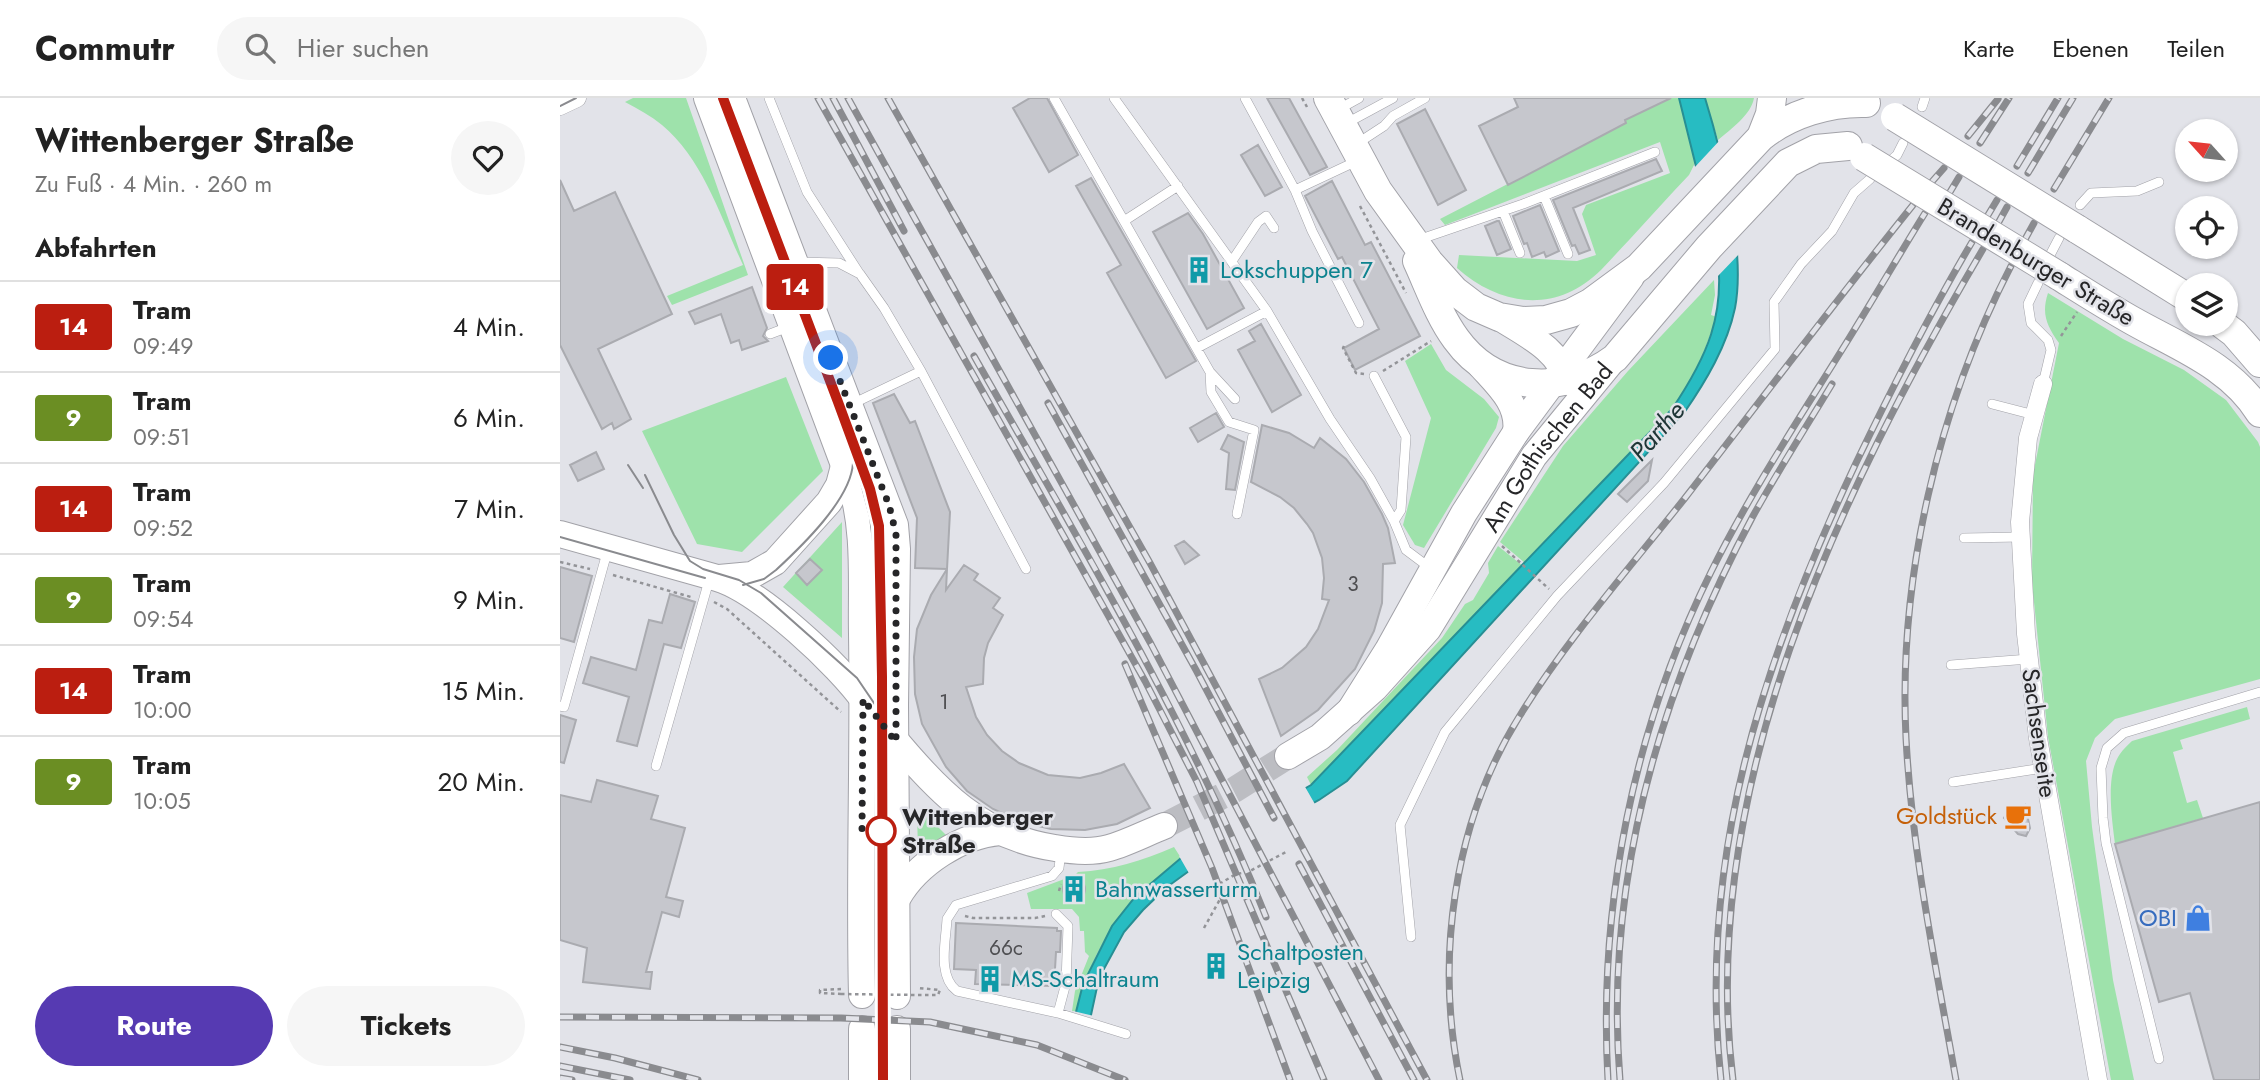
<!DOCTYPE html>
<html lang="de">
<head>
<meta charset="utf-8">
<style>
	:root { --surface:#fff; --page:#f6f6f6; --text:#222; --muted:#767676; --line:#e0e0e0; --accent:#563ab2 }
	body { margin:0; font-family:Jost,sans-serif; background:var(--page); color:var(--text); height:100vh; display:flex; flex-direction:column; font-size:26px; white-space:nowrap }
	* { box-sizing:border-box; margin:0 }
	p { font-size:23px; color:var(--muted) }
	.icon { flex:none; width:38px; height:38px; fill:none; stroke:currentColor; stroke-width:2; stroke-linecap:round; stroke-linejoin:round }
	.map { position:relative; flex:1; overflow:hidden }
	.sheet { display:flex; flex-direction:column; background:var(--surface); width:560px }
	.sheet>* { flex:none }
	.badge { padding:0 14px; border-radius:5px; font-size:24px; line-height:46px }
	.needle { width:46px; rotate:297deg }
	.buttons { position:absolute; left:1615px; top:21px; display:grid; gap:14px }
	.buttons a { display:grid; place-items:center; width:63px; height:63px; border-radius:50%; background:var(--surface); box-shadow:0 2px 5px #0004; font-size:35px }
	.you { position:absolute; width:35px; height:35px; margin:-18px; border:5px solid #fff; border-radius:50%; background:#1a73e8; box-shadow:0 0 0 10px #1a73e833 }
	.map>.badge { position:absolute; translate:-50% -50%; box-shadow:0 0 0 4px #fff }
	h2 { padding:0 35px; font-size:26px; line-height:63px }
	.round { display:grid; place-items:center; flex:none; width:74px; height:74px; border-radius:37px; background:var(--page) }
	.summary { display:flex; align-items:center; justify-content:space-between; height:119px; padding:0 35px }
	h1 { font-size:33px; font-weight:700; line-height:52px }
	.button { display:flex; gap:14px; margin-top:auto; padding:14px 35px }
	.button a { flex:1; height:80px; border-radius:42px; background:var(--accent); color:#fff; font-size:28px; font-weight:700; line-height:80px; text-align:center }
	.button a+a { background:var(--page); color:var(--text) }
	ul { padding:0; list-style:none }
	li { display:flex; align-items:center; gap:21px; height:91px; padding:0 35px; border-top:2px solid var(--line) }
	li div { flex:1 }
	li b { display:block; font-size:26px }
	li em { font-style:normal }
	li .badge { min-width:77px; font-weight:700; text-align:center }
	header { display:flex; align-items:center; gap:42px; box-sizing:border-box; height:98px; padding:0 35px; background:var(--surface); border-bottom:2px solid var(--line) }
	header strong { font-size:33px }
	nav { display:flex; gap:38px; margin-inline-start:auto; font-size:24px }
	.search { width:490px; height:63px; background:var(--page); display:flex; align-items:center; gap:18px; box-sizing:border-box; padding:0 24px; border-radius:38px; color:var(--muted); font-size:26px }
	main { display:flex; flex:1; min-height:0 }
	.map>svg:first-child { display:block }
	.green { fill:#9ee2ab }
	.water { fill:#27bcc2; stroke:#278f94; stroke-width:2 }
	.pier { fill:#e2e3e9 }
	.building { fill:#c6c7cd; stroke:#aaabb0; stroke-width:2 }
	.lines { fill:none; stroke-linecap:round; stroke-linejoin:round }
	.secondary-tunnel { stroke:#bcbdc2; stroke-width:26; stroke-dasharray:26 13; stroke-linecap:butt }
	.lane-casing { stroke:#a2a2a8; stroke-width:10 }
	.street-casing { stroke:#a2a2a8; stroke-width:19 }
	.secondary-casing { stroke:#a2a2a8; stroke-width:28 }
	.primary-casing { stroke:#a2a2a8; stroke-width:30 }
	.path { stroke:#939498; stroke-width:2.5; stroke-dasharray:3.5 3.5; stroke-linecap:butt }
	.lane { stroke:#fff; stroke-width:9 }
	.street { stroke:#fff; stroke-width:18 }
	.secondary { stroke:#fff; stroke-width:26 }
	.primary { stroke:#fff; stroke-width:28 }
	.tram { stroke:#8a8b8f; stroke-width:2 }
	.rail-casing { stroke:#8a8b8f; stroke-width:7 }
	.rail { stroke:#e2e3e9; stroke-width:4.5; stroke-dasharray:13; stroke-linecap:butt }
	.primary-bridge-casing { stroke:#a2a2a8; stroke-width:30; stroke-linecap:butt }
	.path-bridge { stroke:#939498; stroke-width:2.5; stroke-dasharray:3.5 3.5; stroke-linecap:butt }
	.primary-bridge { stroke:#fff; stroke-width:28 }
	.line-casing { stroke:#fff; stroke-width:16 }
	.line { stroke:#bb1e10; stroke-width:10 }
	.walk { stroke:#262628; stroke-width:7; stroke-dasharray:0 12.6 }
	.stop-dot { fill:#fff; stroke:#bb1e10; stroke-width:3.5 }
	.labels { text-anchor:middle; stroke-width:5; stroke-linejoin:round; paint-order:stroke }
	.number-label { font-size:21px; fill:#4e4e51 }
	.street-label { font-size:24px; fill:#262628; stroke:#e2e3e9 }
	.culture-label { font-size:24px; fill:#0d838f; stroke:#e2e3e9; text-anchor:start }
	.food-label { font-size:24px; fill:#c56008; stroke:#e2e3e9; text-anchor:end }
	.stop-label { font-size:24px; font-weight:bold; fill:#262628; stroke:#e2e3e9; text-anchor:start }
	.shop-label { font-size:24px; fill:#366cbe; stroke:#e2e3e9; text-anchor:end }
	.water-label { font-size:26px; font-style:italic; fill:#1e3536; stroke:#e2e3e9 }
</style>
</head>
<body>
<header>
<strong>Commutr</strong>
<div class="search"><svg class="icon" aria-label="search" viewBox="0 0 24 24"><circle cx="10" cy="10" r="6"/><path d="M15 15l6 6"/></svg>Hier suchen</div>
<nav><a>Karte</a><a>Ebenen</a><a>Teilen</a></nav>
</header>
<main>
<section class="sheet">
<div class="summary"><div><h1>Wittenberger Straße</h1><p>Zu Fuß · 4 Min. · 260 m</p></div><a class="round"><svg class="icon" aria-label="heart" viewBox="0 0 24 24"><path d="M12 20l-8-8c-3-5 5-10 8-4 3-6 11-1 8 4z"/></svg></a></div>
<h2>Abfahrten</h2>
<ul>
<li><span class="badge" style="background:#bb1e10;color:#fff">14</span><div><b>Tram</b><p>09:49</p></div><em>4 Min.</em></li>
<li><span class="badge" style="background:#6b8e23;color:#fff">9</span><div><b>Tram</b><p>09:51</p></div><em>6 Min.</em></li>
<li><span class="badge" style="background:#bb1e10;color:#fff">14</span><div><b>Tram</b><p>09:52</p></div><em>7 Min.</em></li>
<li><span class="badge" style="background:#6b8e23;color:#fff">9</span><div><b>Tram</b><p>09:54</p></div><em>9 Min.</em></li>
<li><span class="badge" style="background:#bb1e10;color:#fff">14</span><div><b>Tram</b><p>10:00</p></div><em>15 Min.</em></li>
<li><span class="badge" style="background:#6b8e23;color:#fff">9</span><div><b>Tram</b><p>10:05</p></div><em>20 Min.</em></li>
</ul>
<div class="button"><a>Route</a><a>Tickets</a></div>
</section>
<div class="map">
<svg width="1700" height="982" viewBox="0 0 1700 982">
	<rect width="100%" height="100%" fill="#e2e3e9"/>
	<!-- green -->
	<path class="green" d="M73 0H126L188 177 112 207 107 198 183 167C161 120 143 61 102 27 91 18 78 11 65 4Z
		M1096 0H1119L1136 63 1129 77C1109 98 1090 119 1070 141 1060 151 1051 162 1041 172 996 216 941 209 897 170L899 157 1017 163 1036 157 1022 116 1026 107 1110 75 1100 44 906 119 885 127 880 121 1066 25 1065 22Z
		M1145 0H1194C1191 17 1171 31 1158 42Z
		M1154 182 1155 197 1151 217 1157 219 1135 277 1112 311 965 465 940 444 1003 348 1068 273Z
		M1488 195 1563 241 1624 272 1666 302 1698 344 1700 349V581L1555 621 1535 640 1526 663 1532 729 1553 882 1574 982H1551L1488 639 1472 485 1473 377 1499 245C1487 228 1481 216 1488 195Z
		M871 246 886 272 924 301 939 319 936 330 864 450 855 447 843 427 871 320 845 263Z
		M226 279 263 373 182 454 137 446 82 333Z
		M282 424V540L223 489Z
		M938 448 963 468 751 687 747 679 777 652 882 540 905 506 913 502 929 475 928 465Z
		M1687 609 1690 621 1620 642 1623 651 1613 654 1627 705 1637 702 1643 720 1555 746C1552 721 1545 677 1560 656 1563 651 1568 647 1572 643Z
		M361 712 386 737 358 752 357 715Z
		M614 749 621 760C564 805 534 844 516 914L512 913 515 893 529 858 525 854 524 833H520L519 819 512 811H471L467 795 515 777 518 774C552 772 582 763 614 749Z"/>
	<!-- water -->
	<path class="water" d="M1119 0H1145C1162 55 1186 153 1175 210 1167 248 1146 283 1124 315L787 683 759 702 629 773 607 789 583 812 564 834 539 880 531 917 511 982 516 914 523 886 552 828 575 799 621 760 751 687 1112 311C1147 259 1166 217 1157 153Z"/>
	<!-- pier -->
	<path class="pier" d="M1161 41 1181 154 1157 179 1154 154 1134 70Z
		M744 687 756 708 630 777 619 758Z
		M513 913 534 918 530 982H508Z"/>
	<!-- building -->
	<path class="building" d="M470 0H487L518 57 489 74 453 10Z
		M707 0H729L767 69 750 77Z
		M954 0H1111L1065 22 1066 25 948 87 919 28 958 9Z
		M865 11 906 92 878 107 837 26Z
		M698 47 722 89 705 98 681 57Z
		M1096 61 1102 73 1013 110 1030 152 1019 156 1015 147 1012 148 993 102Z
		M531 80 636 263 606 280 547 175 561 167 516 88Z
		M0 82 14 113 55 94 112 216 38 251 71 321 54 331 52 325 42 331 0 247Z
		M772 83 805 147 811 144 860 238 795 272 784 250 819 231 782 159 778 161 745 98Z
		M980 107 999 153 986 159 984 154 972 159 967 145 964 146 953 118Z
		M628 115 643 136 684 210 647 231 593 134Z
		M937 123H939L951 151 937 157 925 128Z
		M192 189 207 230 203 238 208 243 182 252 179 242 171 245 161 216 135 226 129 214Z
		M701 226 741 297 712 314 678 252 695 243 689 233Z
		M334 296 350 325 355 323 390 414 387 471 355 470 357 420 313 305Z
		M656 315 664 329 638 344 630 330Z
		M702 327 729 335 754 350 760 340 786 361 804 384 822 416 828 430 835 465 823 466 822 505 814 533 795 571 758 612 721 638 699 581 722 570 746 549 758 531 769 502 762 501 764 480 762 460 753 435 747 426 734 410 720 399 691 384Z
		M668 337 684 344 675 392 666 391 669 355 661 351Z
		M36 354 44 371 18 383 10 367Z
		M1092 362 1088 383 1067 404 1058 396Z
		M624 443 639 457 625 466 615 448Z
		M250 461 262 472 247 487 236 475Z
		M404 467 418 476 414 482 440 500 433 510 443 517 428 545 424 560 423 586 406 589 416 619 427 637 442 653 459 665 488 677 520 680 541 675 564 666 590 710 557 726 525 732 491 731 462 724 433 711 407 693 386 669 362 626 355 596 354 559 357 531 371 497 387 471 386 492Z
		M0 469 32 478 14 544 0 540Z
		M110 496 135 504 121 550 104 546 77 648 57 643 69 599 23 585 31 559 76 572 89 522 102 525Z
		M0 617 16 622 4 665 0 664Z
		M37 682 98 698 91 721 125 730 106 799 123 803 119 819 102 814 86 874H92L90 891 23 884 27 850 0 842V697L31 704Z
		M1700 704V982H1654L1630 895 1599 904 1555 746Z
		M1465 707 1470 730 1466 738 1458 736 1444 720 1447 715Z
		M503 791a11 11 0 1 1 22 0a11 11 0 1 1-22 0Z
		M396 825 497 830V833H501L500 854H496L494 888 415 886 416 872 394 871Z"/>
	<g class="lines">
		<!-- secondary-tunnel -->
		<path class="secondary-tunnel" d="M604 728 674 692 728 658"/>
		<defs>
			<path id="lane" d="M209 0 247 94 299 175
				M494 0 650 274 675 301
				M554 0 707 213 770 321 810 380 834 423 846 452 870 470
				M685 0 735 92
				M1362 9 1365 0
				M779 11 799 0
				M785 26 833 0
				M798 45 824 28 833 18 865 0
				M799 62 735 92 752 133 799 225
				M1329 64 1337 57 1343 45
				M984 98 1008 156
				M1520 107 1531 95 1577 93 1599 84
				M943 113 960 155
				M564 123 618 88
				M858 142 963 106 1095 54
				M1488 161 1499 140
				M672 163 698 124 706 118 714 130
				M237 164 279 165 300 176 324 210 361 273 466 471
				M1478 185 1468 206 1471 225 1488 242 1491 252 1483 286
				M210 236 231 228
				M637 250 707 213
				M650 274 651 294 669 324 694 332 677 416
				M814 278 846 339 841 412 834 423
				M1432 306 1474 317
				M290 307 361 273
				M1404 440 1461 439
				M1391 567 1469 561
				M0 608 4 609 48 451
				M96 668 150 479
				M1393 684 1483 670
				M501 753 499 770 492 778 396 807 387 821C386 843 377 878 397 893L498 915 566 936
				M496 816 508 828 506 885 498 915
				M851 839 840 727 885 634 997 498 1104 385 1215 251 1214 204 1241 166 1272 133 1294 95 1310 81
				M1599 961 1546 745 1543 720 1541 670 1547 650 1564 635 1700 594"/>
			<path id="street" d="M0 8 17 0
				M1483 286 1468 340 1460 424 1466 536 1478 640 1538 982"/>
			<g id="secondary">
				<path d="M147 0 290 383C306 431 301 485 302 536 304 656 299 777 302 897"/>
				<path d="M172 0 335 427 337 451 335 607 337 898"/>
				<path d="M939 219C967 237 999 251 1008 284"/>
				<path d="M921 268C938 287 960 306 956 334"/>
				<path d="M0 436 157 480C200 493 279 567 305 604"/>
				<path d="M159 480 192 477 215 464 269 404 279 387 284 368"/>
				<path d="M789 614 828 552 904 415 956 334 1071 179"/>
				<path d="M331 637C377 693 421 739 495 750 512 753 532 755 549 750 567 745 586 735 604 728"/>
				<path id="s1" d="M728 658 760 639 815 590 868 531 974 358 1052 263"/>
				<path d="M338 799C357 766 401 737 440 734"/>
				<path d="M302 982V931"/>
				<path d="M337 982V931"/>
			</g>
			<path id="primary" d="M768 0 818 93 869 164 895 193 916 209 939 219 963 223 986 222 1011 215 1030 205 1079 169 1201 39C1230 16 1269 4 1306 5
				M1201 39 1210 16 1212 0
				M1517 131 1628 200
				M857 163C869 189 879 218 896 241 935 295 1004 298 1055 260L1149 149 1228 65 1256 51 1288 48
				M1499 178C1523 193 1548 209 1573 223 1619 249 1671 268 1700 315
				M1662 226 1674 235 1700 265"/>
		</defs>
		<!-- lane casing -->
		<use href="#lane" class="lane-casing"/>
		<!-- street casing -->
		<use href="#street" class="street-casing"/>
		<!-- secondary casing -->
		<use href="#secondary" class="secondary-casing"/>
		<!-- primary casing -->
		<use href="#primary" class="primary-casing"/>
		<!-- path -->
		<path class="path" d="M742 0 747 9
			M800 108 846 195
			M1501 238 1517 214
			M784 248 783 250 796 275 804 276
			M823 273 871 243
			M942 448 989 491
			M0 464 30 471
			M53 477 131 499
			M154 504 167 511 281 614
			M499 793 501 786
			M405 818 413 820H475L485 818
			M644 830 664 794 661 785 676 776 688 774 726 754
			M281 891 260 892V895L281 896
			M358 897H378L380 892 358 890"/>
		<!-- lane -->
		<use href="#lane" class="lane"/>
		<!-- street -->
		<use href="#street" class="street"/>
		<!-- secondary -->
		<use href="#secondary" class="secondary"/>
		<!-- primary -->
		<use href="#primary" class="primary"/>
		<!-- tram -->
		<path class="tram" d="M157 0 300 381 310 419 315 460 319 898
			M0 8 16 0
			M68 367 83 390
			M85 377 114 437 130 463 143 471 179 482 201 495 297 580 316 608
			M0 439 145 480
			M183 487 204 481 216 472C242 448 291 401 293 365
			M318 982 319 930"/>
		<defs>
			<path id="rail" d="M258 0 585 583 637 684 764 982
				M273 0 344 133
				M288 0 591 546 819 982
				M328 0 590 465 867 982
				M1408 38 1438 1
				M1420 45 1449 0
				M1457 68 1498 0
				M1468 75 1513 0
				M1369 87 1384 70
				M1494 91 1549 0
				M1387 99 1399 79
				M1425 122 1437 102
				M1436 129 1447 109
				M1463 145 1474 125
				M414 258C518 441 628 623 706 819
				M488 305 636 572 714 720
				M565 566 652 770 730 982
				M739 766 854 982
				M0 919 281 920 370 924 477 947 565 982
				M0 949 55 960 138 982
				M0 968 70 982
				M0 980 12 982
				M900 982C875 862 893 725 959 619 1007 541 1068 472 1125 400 1201 302 1275 204 1353 107
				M1048 982C1038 808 1073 631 1151 474 1191 393 1241 318 1288 242 1314 200 1339 157 1365 115
				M1060 982C1044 782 1100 592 1193 418 1218 373 1246 329 1272 286
				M1161 982C1137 761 1203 562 1296 365 1332 290 1370 215 1412 144
				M1173 982C1137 690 1279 396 1423 151
				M1396 982C1376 869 1352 755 1346 640 1338 481 1378 309 1451 168"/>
		</defs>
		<!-- rail casing -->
		<use href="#rail" class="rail-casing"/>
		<!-- rail -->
		<use href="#rail" class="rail"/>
		<defs>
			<path id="primary-bridge" d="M1335 19 1517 131
				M1304 59 1499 178"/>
		</defs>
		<!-- primary-bridge casing -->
		<use href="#primary-bridge" class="primary-bridge-casing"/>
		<!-- path-bridge -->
		<path class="path-bridge" d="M281 896 358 897"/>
		<!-- primary-bridge -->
		<use href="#primary-bridge" class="primary-bridge"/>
	</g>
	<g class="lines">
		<defs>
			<path id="line" d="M163 0 278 304 310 391 319 428 322 579 323 982"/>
		</defs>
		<!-- line casing -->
		<use href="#line" class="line-casing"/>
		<!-- line -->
		<use href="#line" class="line"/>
		<!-- walk -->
		<path class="walk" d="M271 260 329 407 336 436V644L303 601 302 733H321"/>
	</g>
	<!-- icons -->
	<defs>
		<symbol id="building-bare" viewBox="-9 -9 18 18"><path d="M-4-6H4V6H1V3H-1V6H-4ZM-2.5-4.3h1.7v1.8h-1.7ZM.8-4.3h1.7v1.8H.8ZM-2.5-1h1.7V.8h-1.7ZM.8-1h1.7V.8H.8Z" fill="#0f9aa8" stroke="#e2e3e9" stroke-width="2.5" paint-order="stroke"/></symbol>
		<symbol id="cafe-bare" viewBox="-9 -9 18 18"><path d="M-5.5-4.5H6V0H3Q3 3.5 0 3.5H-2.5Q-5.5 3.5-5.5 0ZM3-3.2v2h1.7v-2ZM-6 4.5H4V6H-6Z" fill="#e8710a" stroke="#e2e3e9" stroke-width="2.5" paint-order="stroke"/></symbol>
		<symbol id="shop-bare" viewBox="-9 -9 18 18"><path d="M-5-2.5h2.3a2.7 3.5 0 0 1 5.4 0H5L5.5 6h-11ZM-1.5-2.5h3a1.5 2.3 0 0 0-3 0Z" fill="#3f7fe0" stroke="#e2e3e9" stroke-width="2.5" paint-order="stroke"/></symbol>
	</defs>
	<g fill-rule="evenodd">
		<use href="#building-bare" x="620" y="153" width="38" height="38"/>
		<use href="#cafe-bare" x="1439" y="699" width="38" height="38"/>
		<use href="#building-bare" x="495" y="772" width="38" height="38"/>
		<use href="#shop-bare" x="1619" y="801" width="38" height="38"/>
		<use href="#building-bare" x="637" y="849" width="38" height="38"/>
		<use href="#building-bare" x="411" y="862" width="38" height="38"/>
	</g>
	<!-- markers -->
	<circle class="stop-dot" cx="321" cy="733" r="14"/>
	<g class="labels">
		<!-- number labels -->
		<g class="number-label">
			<text x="793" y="493">3</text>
			<text x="384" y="611">1</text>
			<text x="446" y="857">66c</text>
		</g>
		<!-- street labels -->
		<g class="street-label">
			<text transform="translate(1476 164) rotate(31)" y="8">Brandenburger Straße</text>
			<text dy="8" stroke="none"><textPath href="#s1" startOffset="408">Am Gothischen Bad</textPath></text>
			<text transform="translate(1479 635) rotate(82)" y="8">Sachsenseite</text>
		</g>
		<!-- culture labels -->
		<g class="culture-label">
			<text x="660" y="180">Lokschuppen 7</text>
			<text x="535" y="799">Bahnwasserturm</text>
			<text x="677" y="862">Schaltposten<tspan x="677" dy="28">Leipzig</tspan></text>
			<text x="451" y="889">MS-Schaltraum</text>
		</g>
		<!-- food labels -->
		<g class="food-label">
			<text x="1437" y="726">Goldstück</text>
		</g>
		<!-- stop labels -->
		<g class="stop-label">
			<text x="342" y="727">Wittenberger<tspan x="342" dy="28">Straße</tspan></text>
		</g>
		<!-- shop labels -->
		<g class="shop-label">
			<text x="1617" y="828">OBI</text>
		</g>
		<!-- water labels -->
		<g class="water-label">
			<text transform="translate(1097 333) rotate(-49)" y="9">Parthe</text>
		</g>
	</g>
</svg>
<div class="buttons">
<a><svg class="needle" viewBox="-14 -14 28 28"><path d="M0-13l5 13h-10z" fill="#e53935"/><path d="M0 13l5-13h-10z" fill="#767676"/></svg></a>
<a><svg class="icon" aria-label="locate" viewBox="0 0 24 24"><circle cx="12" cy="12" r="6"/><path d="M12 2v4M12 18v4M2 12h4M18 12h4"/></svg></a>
<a><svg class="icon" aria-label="layers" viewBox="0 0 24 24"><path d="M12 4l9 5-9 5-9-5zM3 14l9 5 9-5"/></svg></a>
</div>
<div class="you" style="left:271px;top:260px"></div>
<b class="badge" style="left:235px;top:189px;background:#bb1e10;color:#fff">14</b>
</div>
</main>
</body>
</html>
